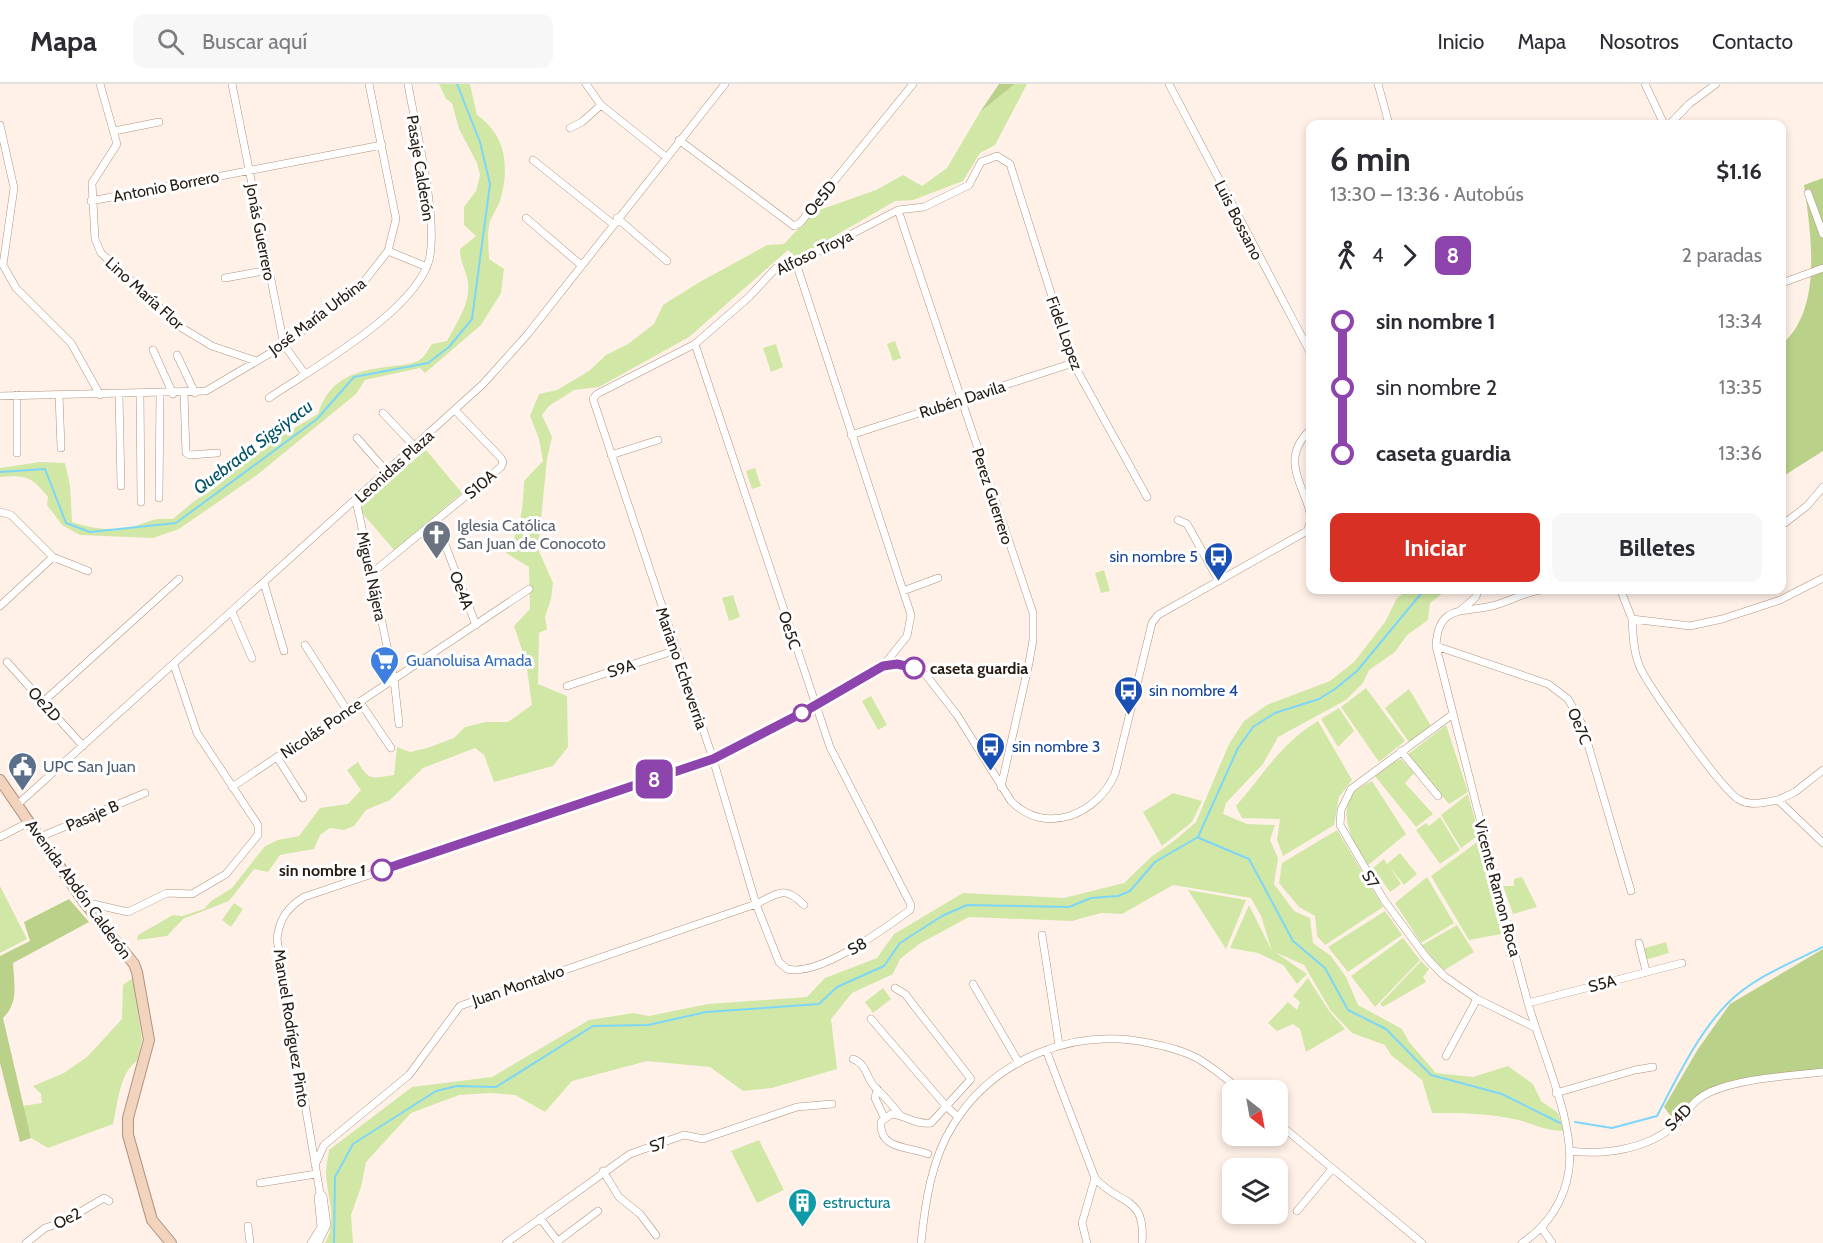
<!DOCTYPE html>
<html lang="es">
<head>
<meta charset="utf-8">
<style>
	:root { --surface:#fff; --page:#f7f7f7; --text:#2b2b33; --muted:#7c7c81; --line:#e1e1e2; --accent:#d93025 }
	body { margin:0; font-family:Cabin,sans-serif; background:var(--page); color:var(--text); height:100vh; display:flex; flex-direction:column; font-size:22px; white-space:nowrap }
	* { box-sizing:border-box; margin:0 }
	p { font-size:20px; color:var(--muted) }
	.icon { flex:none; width:33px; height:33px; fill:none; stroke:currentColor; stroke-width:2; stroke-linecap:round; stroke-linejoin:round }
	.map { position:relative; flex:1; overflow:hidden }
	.panel { position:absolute; left:1306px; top:36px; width:480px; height:474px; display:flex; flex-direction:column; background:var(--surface); border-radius:12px; box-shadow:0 3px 9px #0003 }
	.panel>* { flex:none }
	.badge { padding:0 12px; border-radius:9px; font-size:21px; line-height:39px }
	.needle { width:39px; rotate:149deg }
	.controls { position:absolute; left:1222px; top:996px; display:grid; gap:12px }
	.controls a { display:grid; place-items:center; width:66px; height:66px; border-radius:12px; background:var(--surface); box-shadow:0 3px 9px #0003; font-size:30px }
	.map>.badge { position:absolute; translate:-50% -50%; box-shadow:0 0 0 3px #fff }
	.legs { display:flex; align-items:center; gap:9px; height:66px; padding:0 24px; font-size:20px }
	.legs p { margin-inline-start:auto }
	.overview { display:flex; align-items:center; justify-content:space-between; height:102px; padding:0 24px }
	h1 { font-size:33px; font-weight:800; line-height:45px }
	.primary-button { display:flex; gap:12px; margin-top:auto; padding:12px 24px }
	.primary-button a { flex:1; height:69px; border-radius:12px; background:var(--accent); color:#fff; font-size:24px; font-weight:800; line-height:69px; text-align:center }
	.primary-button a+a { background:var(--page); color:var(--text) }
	ul { padding:0 24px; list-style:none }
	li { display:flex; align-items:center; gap:21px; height:66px; font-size:22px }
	li i { display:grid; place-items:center; width:9px; height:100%; margin:0 8px; background:currentColor }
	li i::after { content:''; width:15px; height:15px; margin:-8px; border:4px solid; border-radius:50%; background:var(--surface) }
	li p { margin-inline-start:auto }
	li:first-child i { background:linear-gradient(#0000 50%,currentColor 0) }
	li:last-child i { background:linear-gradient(currentColor 50%,#0000 0) }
	header { display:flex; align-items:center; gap:36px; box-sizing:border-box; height:84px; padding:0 30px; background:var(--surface); border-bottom:2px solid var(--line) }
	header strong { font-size:28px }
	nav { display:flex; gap:33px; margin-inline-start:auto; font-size:21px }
	.search { width:420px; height:54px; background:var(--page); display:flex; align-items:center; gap:15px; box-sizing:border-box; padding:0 21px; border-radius:12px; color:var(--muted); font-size:22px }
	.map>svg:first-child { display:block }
	.green { fill:#d1e7a6 }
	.forest { fill:#bad18a }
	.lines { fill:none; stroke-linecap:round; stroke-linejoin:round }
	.stream { stroke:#7dd6f7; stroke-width:2 }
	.street-casing { stroke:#b1937e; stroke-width:8 }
	.secondary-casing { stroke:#b1937e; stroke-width:12 }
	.street { stroke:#fff; stroke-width:7 }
	.secondary { stroke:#f1d3be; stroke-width:10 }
	.line-1-casing { stroke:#fff; stroke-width:14 }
	.line-1 { stroke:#8e44ad; stroke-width:9 }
	.stop-1-dot { fill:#fff; stroke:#8e44ad; stroke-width:3 }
	.labels { text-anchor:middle; stroke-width:6; stroke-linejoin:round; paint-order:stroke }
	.street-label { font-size:16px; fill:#271c14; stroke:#fff }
	.worship-label { font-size:16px; fill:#5b616d; stroke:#fff; text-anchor:start }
	.transit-label { font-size:16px; fill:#164399; stroke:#fff; text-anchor:start }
	.shop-label { font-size:16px; fill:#366cbe; stroke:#fff; text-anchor:start }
	.stop-label { font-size:16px; font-weight:bold; fill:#271c14; stroke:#fff; text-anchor:start }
	.service-label { font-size:16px; fill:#4e5e75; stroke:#fff; text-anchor:start }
	.culture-label { font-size:16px; fill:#0d838f; stroke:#fff; text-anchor:start }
	.water-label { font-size:18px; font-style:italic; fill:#015268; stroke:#fff }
</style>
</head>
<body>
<header>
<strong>Mapa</strong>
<div class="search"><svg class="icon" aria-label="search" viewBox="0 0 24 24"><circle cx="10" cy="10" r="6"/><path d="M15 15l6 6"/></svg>Buscar aquí</div>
<nav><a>Inicio</a><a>Mapa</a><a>Nosotros</a><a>Contacto</a></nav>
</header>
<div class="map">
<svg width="1823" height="1159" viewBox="0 0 1823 1159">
	<rect width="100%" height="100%" fill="#fff1e8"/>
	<!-- green -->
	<path class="green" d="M439 0H470L477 31C506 51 510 83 500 117 497 125 490 134 489 142 487 152 489 165 489 175L504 185 501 209 481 241 425 289 420 284 365 296 356 310 257 391 179 445 153 454 80 451 62 441 47 421 48 413C31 392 26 391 0 393V384L40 378 65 379 70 401 72 438C89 444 114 448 132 443 152 437 151 434 173 435L193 418 216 403 275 351 288 348 318 330C330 292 358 286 394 282 402 281 414 280 421 275 425 272 429 264 432 260L447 257C456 240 471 219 468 198 466 186 460 178 460 165L476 152 464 141V123L476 107 480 91 477 79 459 45 452 19 446 15Z
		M1015 0H1027L995 61 980 69 963 97 913 116 895 117 797 174 788 166 689 253 599 303 574 306 549 322 542 331 552 353 547 375 538 465 553 499 551 515 545 533 547 545 539 549 538 600 567 612 568 663 553 682 494 698 484 671 475 664 423 684 390 716 366 726 354 742 344 746 330 744 320 751 314 765 280 771 268 788 254 785 229 817 183 835 167 852 137 856 138 851 173 831 182 832 204 825 211 817 232 804 265 762 278 756 299 752 320 724 348 720 361 706 347 686 358 678C369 698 373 694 394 691L397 663 410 668 427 664 454 654 465 643 486 638H508L532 621 526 578 514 542 530 525 529 483 506 469C521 447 523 423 524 397L543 377 539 355 530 332 539 310 557 306 589 287 606 271 628 260 654 240 663 221 698 199 767 161 784 160 814 128 876 106 903 91 922 102 947 84 980 28Z
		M895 257 901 274 893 277 887 260Z
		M776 260 783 283 771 288 763 264Z
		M426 366 462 409 394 466 357 423Z
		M755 384 761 402 752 405 746 387Z
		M1104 486 1110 507 1101 509 1095 489Z
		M1408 506H1447L1430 519 1428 536 1407 551 1395 568 1369 586 1363 599 1346 616 1278 653 1263 680 1226 719 1223 730 1247 740 1275 741 1270 756 1278 774 1274 800 1294 827 1310 834 1313 859 1331 872 1346 893 1358 921 1402 945 1409 958 1436 989 1473 993 1508 982 1533 1000 1541 1017 1558 1029 1564 1047C1547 1047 1534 1040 1518 1036 1489 1029 1461 1029 1432 1029L1422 996 1391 971 1385 961 1352 949 1331 927 1304 881 1275 868 1307 890 1297 900 1283 881 1258 869 1230 864 1249 821 1272 867 1261 832 1251 814 1173 801 1122 830 1101 829 1072 837 969 833 919 860 900 875 893 890 852 909 831 935 837 985 772 1004 743 1007 710 983 647 977 572 997 545 1028 515 1011 490 1009 459 1011 411 1029 366 1078 361 1103 351 1131 353 1159H325C338 1136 327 1114 326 1089 326 1082 328 1073 329 1066L412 1003 492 993 589 936 634 929 649 932 708 920 807 913 825 894 877 874 894 850 963 809 1064 814 1124 799 1151 773 1174 757 1196 738 1229 660 1244 637 1267 621 1330 597 1354 578 1385 538 1397 514Z
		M733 511 740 533 729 537 722 514Z
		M1366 604 1405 657 1379 678 1341 623Z
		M1409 605 1431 642 1409 658 1385 624Z
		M871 612 887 641 878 646 862 617Z
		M1339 624 1354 647 1338 663 1321 635Z
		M1318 637 1352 696 1339 713 1334 741 1283 772 1277 756 1280 735 1242 734 1236 722C1264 690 1281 659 1318 637Z
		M1446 641 1468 708 1449 720 1407 671Z
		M1401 675 1414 689 1405 699 1433 730 1416 743 1375 692 1390 679Z
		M1372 697 1406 750 1367 782C1356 761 1337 735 1352 711 1356 705 1366 700 1372 697Z
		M1173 709 1202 717 1192 738 1162 762 1143 728Z
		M1468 710 1479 751 1461 764 1441 731Z
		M1440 733 1460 766 1440 780 1416 746 1426 739 1429 742Z
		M1337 746 1383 823 1325 861 1317 852 1315 832 1299 823 1279 799 1282 779Z
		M1480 756 1507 849 1469 856 1431 792Z
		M1400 769 1417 790 1404 801 1389 782 1401 800 1390 808 1373 784 1384 775 1387 780Z
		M1427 793 1454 839 1421 859 1395 819Z
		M1522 793 1537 823 1513 830 1503 802H1514V795Z
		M0 802 27 855 0 869Z
		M1188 806 1246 816 1226 865Z
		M234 819 243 825 231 843 222 836Z
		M1385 827 1402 851 1348 888 1328 863Z
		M1457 841 1474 868 1443 887 1422 861Z
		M1403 854 1420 876 1375 923 1351 892Z
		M1666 858 1669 869 1645 876 1642 865Z
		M1421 877 1429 885 1423 893 1426 898 1383 923 1380 920Z
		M133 894 142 956 137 977C119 989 118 1020 113 1040L48 1064 31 1054 23 1022 42 1019 41 1010 33 1002 64 989 87 973 122 935 123 901Z
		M1308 894 1329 927 1345 945 1306 968 1300 945 1293 940 1277 947 1268 939 1288 918 1297 926 1300 918 1293 912Z
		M883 904 891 915 873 929 865 918Z
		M759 1056 784 1106 757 1119 731 1067Z"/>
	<!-- forest -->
	<path class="forest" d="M999 0H1015L980 28Z
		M1823 94V367L1782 393V260C1823 225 1811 150 1804 101Z
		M69 815 89 838 13 879C14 900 19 919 3 934L31 1054 20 1058 0 979V872L30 857 24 838Z
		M1823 865V986L1711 1004 1673 1035 1664 1023 1698 965 1730 920Z"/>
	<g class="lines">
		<!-- stream -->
		<path class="stream" d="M0 388 45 385 66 439 90 448 176 439 317 335 354 293 428 279 449 263 472 235 490 100 480 58 457 0
			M1199 754 1249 775 1293 857 1325 884 1348 926 1386 945 1431 991 1502 1010 1560 1039
			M1575 1038 1612 1044 1657 1032C1677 994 1698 949 1728 919 1754 893 1791 879 1823 863
			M334 1159 335 1093 353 1060 436 1007 457 1002 496 1003 593 942 648 941 706 928 819 920 837 903 884 882 900 859 942 832 967 821 1069 823 1091 814 1118 812 1130 807 1155 778 1198 753 1238 664 1253 643 1275 629 1319 615 1335 605 1357 587 1424 506"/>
		<defs>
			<path id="street" d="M100 0 117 60 92 99 95 155 101 169 182 244 212 262 256 277
				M232 0 284 261 305 290
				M586 0 601 21 666 73
				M1169 0 1311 270
				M1378 0 1389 40
				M1645 0 1664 40
				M1670 40 1689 20 1716 0
				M0 41 14 104 3 181 16 204 71 259 100 311
				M570 44 582 38 601 21
				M114 47 159 38
				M679 56 794 142 800 139 913 0
				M533 76 613 140
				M1808 109 1823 150
				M91 117 382 61
				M898 126 1033 529V556L1029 579 1001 703
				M526 134 581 181
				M617 134 667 177
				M388 167 427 183
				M796 179 911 531 907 552 883 582
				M225 194 269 186
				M1782 199 1823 184
				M695 260 830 663 911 821 910 826C884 845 819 893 787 885L779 878 756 820 713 675 593 315 597 310 695 260 749 213 776 184 796 179 898 126 924 123 969 101 981 78 997 72 1010 80 1073 279 1147 413
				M153 266 173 310
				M177 271 195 309
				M184 309 186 369 190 371 217 369
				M140 310 141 418
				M17 311V369
				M59 311 61 364
				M119 311 121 402
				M0 312 206 307 284 261 359 204 388 167 396 135 369 0
				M269 314C313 284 420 225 430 172 437 127 416 47 408 0
				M383 329 415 363
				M851 351 1073 279
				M357 354 387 388
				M611 371 658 356
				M159 414 160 310
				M356 416 394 595 399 640
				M0 428 11 431 53 473 88 487
				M1178 436 1187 440 1219 497
				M436 437 476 541
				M1782 441 1807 422 1823 403
				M372 489 501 383 503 378 501 374 455 326
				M264 499 284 567
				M1590 506H1630
				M903 507 938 494
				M1621 507 1632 535 1690 542 1722 535 1780 516 1823 494
				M0 522 53 473
				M1461 526 1476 513 1478 506
				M232 528 252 574
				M1632 535C1633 550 1633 566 1639 581 1647 601 1721 704 1738 715 1751 723 1765 718 1778 716L1823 759
				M305 561 347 626
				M1436 562 1548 600 1568 615 1582 640 1631 807
				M7 578 83 662
				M567 602 676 566
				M43 618 179 495
				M360 618 391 664
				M1453 630 1351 705 1341 726 1340 741 1384 816 1426 873 1444 892 1477 915 1536 944
				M1401 667 1438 712
				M277 673 303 714
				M232 703 529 505
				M1778 716 1795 708 1823 686
				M17 721 483 300 527 251 725 0
				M0 753 29 738
				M40 753 145 709
				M84 818 128 828 167 809 192 810 226 790 258 751V741L197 649 174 581
				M1042 851 1059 961
				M1639 859 1646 887
				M973 900 1019 979
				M895 904 905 910 971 995 931 1039C915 1041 905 1031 891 1030L881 1038C879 1066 908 1062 928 1070
				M1528 919 1682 879
				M871 935 946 1022 958 1033
				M1046 966 1095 1094C1119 1122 1146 1110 1142 1159
				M1446 972 1477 915
				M853 975C868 980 866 997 877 1005 885 1013 892 1021 900 1031
				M877 1005 875 1014 884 1033
				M1556 1009 1635 986 1653 983
				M1278 1039 1422 1159
				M1569 1067C1604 1071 1645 1066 1674 1042 1689 1029 1690 1017 1710 1008 1742 994 1789 992 1823 988
				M315 1081 324 1061 409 991 460 922 756 820C779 809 784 801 804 821
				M603 1087 619 1113 640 1130 656 1151
				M260 1099 316 1090
				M1297 1127 1332 1085
				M540 1134 559 1159
				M248 1142 250 1159
				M1541 1143 1552 1159
				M558 1157 598 1127
				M26 1159 45 1144 63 1138 104 1114 109 1117
				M311 1159 321 1143 318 1113 320 1109 277 855C279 835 288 823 304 813L713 675 802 629 883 582 906 581 926 591 957 631 1011 717C1045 752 1097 731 1115 690L1152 539 1158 531 1307 447C1324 418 1269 384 1311 345
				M318 1159 327 1141 323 1112 320 1109
				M506 1159 630 1070 684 1051 703 1055 797 1023 832 1020
				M921 1159C925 1120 931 1076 953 1041 994 975 1073 943 1149 959 1165 962 1182 966 1197 974 1212 983 1227 995 1240 1006
				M1087 1159 1082 1139 1095 1094
				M1522 1159C1548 1142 1565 1116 1569 1085 1575 1038 1541 966 1528 919 1496 800 1466 681 1436 562 1438 521 1461 529 1492 522 1509 518 1524 508 1542 506"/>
			<path id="secondary" d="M0 696 84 818 134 880 137 888 149 956 128 1034V1051L152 1136 171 1159"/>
		</defs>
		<!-- street casing -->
		<use href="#street" class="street-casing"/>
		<!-- secondary casing -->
		<use href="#secondary" class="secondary-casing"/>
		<!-- street -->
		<use href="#street" class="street"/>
		<!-- secondary -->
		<use href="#secondary" class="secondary"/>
	</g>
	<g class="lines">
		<defs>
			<path id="line-1" d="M382 786 713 675 802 629 883 582 897 580 914 584"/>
		</defs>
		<!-- line-1 casing -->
		<use href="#line-1" class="line-1-casing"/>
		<!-- line-1 -->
		<use href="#line-1" class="line-1"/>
	</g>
	<!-- icons -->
	<defs>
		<symbol id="church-pin" viewBox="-11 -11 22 30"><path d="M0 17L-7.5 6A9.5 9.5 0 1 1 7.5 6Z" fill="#6b7280" stroke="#fff"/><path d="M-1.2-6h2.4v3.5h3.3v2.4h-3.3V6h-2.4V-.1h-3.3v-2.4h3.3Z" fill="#fff"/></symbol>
		<symbol id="bus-pin" viewBox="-11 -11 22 30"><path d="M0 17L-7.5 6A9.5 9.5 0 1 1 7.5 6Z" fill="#1a4fb4" stroke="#fff"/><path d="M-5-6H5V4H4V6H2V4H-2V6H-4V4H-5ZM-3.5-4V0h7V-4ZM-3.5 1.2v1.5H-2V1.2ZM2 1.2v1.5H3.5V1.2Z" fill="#fff"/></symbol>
		<symbol id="supermarket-pin" viewBox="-11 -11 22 30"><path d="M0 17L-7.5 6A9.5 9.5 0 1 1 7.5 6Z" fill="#3f7fe0" stroke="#fff"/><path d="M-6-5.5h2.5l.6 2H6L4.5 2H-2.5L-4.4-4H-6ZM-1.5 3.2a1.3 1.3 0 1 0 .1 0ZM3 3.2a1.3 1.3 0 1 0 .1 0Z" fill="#fff"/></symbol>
		<symbol id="civic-pin" viewBox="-11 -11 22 30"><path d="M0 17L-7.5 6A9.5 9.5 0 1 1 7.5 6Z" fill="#5c6f8a" stroke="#fff"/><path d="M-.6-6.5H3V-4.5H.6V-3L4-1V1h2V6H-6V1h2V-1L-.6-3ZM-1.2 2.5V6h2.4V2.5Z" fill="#fff"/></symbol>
		<symbol id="building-pin" viewBox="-11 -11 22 30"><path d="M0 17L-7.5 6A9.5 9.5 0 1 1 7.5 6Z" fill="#0f9aa8" stroke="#fff"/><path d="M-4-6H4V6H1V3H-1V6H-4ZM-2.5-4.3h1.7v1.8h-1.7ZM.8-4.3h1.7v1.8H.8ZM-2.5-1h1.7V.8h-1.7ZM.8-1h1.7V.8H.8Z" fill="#fff"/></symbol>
	</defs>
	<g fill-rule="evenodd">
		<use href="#church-pin" x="420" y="434" width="33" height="45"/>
		<use href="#bus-pin" x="1202" y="456" width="33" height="45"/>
		<use href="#supermarket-pin" x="368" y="560" width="33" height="45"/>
		<use href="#bus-pin" x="1112" y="590" width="33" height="45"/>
		<use href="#bus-pin" x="974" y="646" width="33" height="45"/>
		<use href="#civic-pin" x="6" y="666" width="33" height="45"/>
		<use href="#building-pin" x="786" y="1102" width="33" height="45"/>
	</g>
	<!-- markers -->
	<g class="stop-1-dot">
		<circle cx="914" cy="584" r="10"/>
		<circle cx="802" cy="629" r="8"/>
		<circle cx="382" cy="786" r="10"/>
	</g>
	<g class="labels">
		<!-- street labels -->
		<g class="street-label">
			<text transform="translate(421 84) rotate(81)" y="6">Pasaje Calderón</text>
			<text transform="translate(166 102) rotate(-11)" y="6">Antonio Borrero</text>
			<text transform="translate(820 114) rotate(-51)" y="6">Oe5D</text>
			<text transform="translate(1239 136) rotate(63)" y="6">Luis Bossano</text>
			<text transform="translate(261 148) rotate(79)" y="6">Jonás Guerrero</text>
			<text transform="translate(814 168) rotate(-26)" y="6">Alfoso Troya</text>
			<text transform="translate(145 209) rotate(42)" y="6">Lino María Flor</text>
			<text transform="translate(317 232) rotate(-37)" y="6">José María Urbina</text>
			<text transform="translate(1065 249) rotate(70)" y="6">Fidel Lopez</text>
			<text transform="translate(962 315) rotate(-18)" y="6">Rubén Davila</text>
			<text transform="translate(394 382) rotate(-42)" y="6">Leonidas Plaza</text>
			<text transform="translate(480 400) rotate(-40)" y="6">S10A</text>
			<text transform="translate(993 412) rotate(72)" y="6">Perez Guerrero</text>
			<text transform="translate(372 492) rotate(78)" y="6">Miguel Nájera</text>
			<text transform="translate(462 506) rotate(69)" y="6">Oe4A</text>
			<text transform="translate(790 546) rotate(72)" y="6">Oe5C</text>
			<text transform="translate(621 584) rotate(-18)" y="6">S9A</text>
			<text transform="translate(682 584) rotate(71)" y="6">Mariano Echeverria</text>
			<text transform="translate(45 620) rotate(48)" y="6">Oe2D</text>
			<text transform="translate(1580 642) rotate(68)" y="6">Oe7C</text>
			<text transform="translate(321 644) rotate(-34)" y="6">Nicolás Ponce</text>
			<text transform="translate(92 731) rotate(-23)" y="6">Pasaje B</text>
			<text transform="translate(1371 795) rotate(58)" y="6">S7</text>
			<text transform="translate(1498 804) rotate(75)" y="6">Vicente Ramon Roca</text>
			<text transform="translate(79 805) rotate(54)" y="6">Avenida Abdón Calderón</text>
			<text transform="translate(857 862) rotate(-29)" y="6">S8</text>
			<text transform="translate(1602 899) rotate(-15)" y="6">S5A</text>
			<text transform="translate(518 901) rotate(-19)" y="6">Juan Montalvo</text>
			<text transform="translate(292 944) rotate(81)" y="6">Manuel Rodríguez Pinto</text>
			<text transform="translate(1678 1033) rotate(-45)" y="6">S4D</text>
			<text transform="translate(658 1060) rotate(-19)" y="6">S7</text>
			<text transform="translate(67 1134) rotate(-27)" y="6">Oe2</text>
		</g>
		<!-- worship labels -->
		<g class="worship-label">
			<text x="457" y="447">Iglesia Católica<tspan x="457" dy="18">San Juan de Conocoto</tspan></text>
		</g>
		<!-- transit labels -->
		<g class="transit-label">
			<text x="1198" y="478" text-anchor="end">sin nombre 5</text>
			<text x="1149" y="612">sin nombre 4</text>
			<text x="1012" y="668">sin nombre 3</text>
		</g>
		<!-- shop labels -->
		<g class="shop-label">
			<text x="406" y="582">Guanoluisa Amada</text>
		</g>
		<!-- stop labels -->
		<g class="stop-label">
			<text x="930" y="590">caseta guardia</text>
			<text x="366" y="792" text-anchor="end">sin nombre 1</text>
		</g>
		<!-- service labels -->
		<g class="service-label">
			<text x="43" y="688">UPC San Juan</text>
		</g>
		<!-- culture labels -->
		<g class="culture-label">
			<text x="823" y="1124">estructura</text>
		</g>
		<!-- water labels -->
		<g class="water-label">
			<text transform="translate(253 363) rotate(-37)" y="6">Quebrada Sigsiyacu</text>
		</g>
	</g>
</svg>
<div class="controls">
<a><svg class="needle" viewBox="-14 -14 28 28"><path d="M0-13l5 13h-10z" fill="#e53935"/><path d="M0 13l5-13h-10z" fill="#7c7c81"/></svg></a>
<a><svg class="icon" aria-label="layers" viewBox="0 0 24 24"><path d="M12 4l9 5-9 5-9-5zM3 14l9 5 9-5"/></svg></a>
</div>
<b class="badge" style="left:654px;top:695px;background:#8e44ad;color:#fff">8</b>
<section class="panel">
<div class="overview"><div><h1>6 min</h1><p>13:30 – 13:36 · Autobús</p></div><b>$1.16</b></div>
<div class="legs"><svg class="icon" aria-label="walk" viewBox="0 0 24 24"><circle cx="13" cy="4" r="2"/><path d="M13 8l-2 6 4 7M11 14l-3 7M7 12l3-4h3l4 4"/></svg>4<svg class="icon" aria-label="forward" viewBox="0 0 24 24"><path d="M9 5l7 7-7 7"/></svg><b class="badge" style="background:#8e44ad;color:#fff">8</b><p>2 paradas</p></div>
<ul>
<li><i style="color:#8e44ad"></i><b>sin nombre 1</b><p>13:34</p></li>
<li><i style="color:#8e44ad"></i><span>sin nombre 2</span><p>13:35</p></li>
<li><i style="color:#8e44ad"></i><b>caseta guardia</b><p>13:36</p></li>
</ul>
<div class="primary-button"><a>Iniciar</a><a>Billetes</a></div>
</section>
</div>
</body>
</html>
